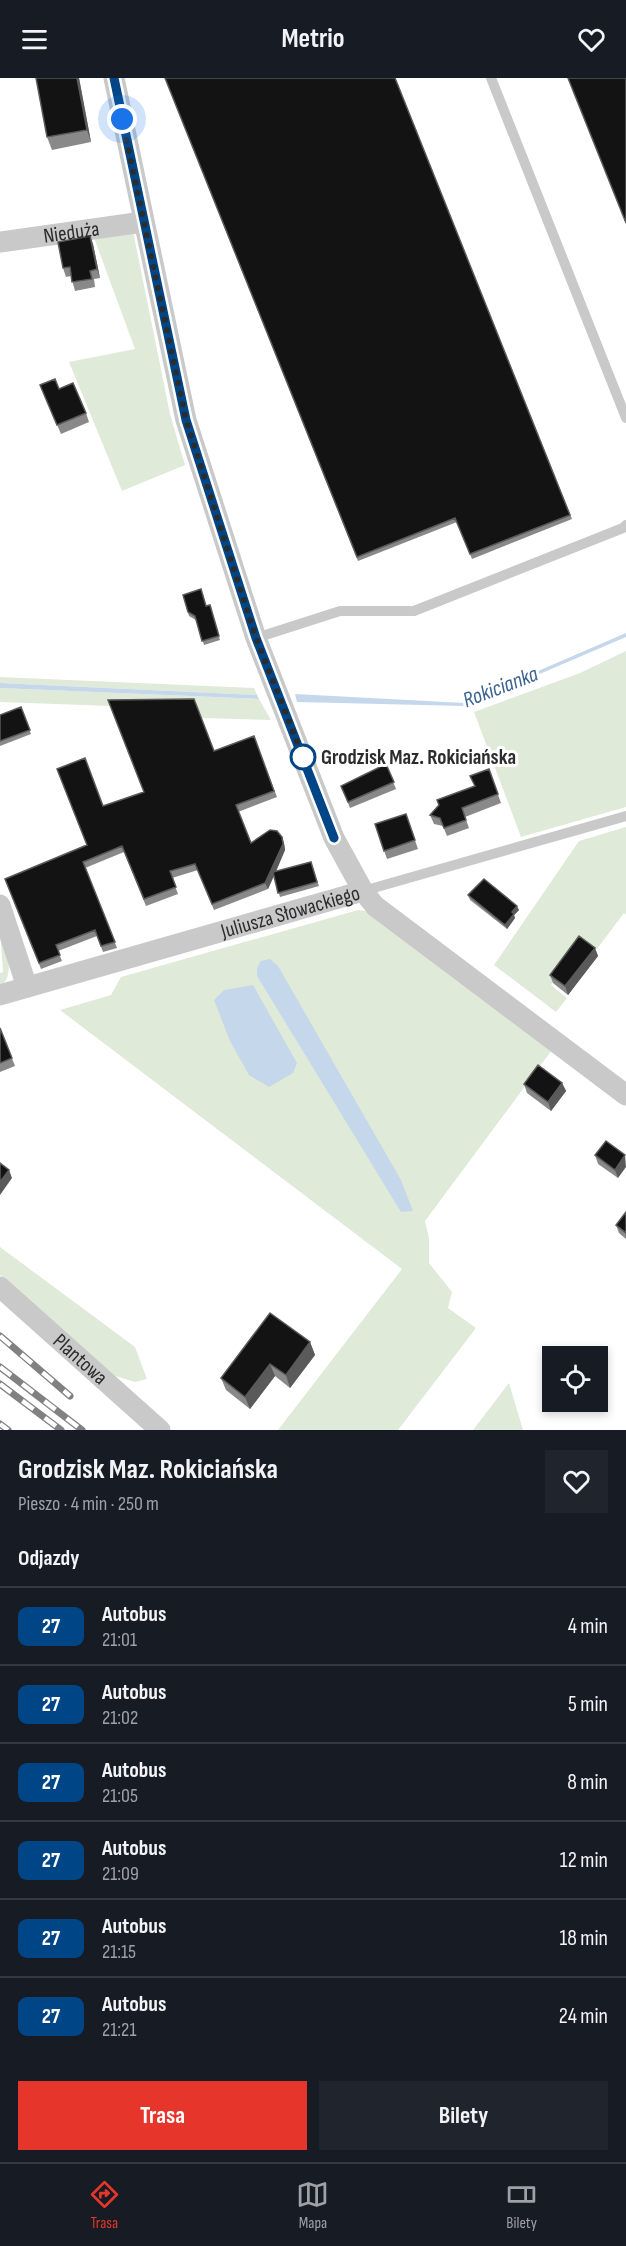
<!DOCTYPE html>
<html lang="pl">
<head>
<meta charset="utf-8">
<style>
	:root { --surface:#171b24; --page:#20242c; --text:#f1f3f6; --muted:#9ea1a6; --line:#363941; --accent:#e6362b }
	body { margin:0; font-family:"Sofia Sans Condensed",sans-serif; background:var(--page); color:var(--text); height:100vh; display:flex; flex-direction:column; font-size:22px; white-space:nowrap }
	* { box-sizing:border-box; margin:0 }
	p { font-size:20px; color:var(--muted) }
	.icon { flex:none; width:33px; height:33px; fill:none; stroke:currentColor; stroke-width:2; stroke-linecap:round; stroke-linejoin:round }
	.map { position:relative; height:1352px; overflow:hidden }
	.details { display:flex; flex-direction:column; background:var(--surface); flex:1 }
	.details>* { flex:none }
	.badge { padding:0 12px; border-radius:9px; font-size:21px; line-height:39px }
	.tools { position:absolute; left:542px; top:1268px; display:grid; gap:12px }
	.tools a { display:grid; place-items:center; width:66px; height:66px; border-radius:0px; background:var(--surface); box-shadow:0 3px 9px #0003; font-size:30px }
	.you { position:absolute; width:30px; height:30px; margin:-15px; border:4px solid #fff; border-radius:50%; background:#1a73e8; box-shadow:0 0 0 9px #1a73e833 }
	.map>.badge { position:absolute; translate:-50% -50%; box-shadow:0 0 0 3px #fff }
	h2 { padding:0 18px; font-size:22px; line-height:54px }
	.round { display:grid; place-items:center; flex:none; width:63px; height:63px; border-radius:0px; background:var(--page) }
	.headline { display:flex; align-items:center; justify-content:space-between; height:102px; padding:0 18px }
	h1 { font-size:28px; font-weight:700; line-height:45px }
	.button { display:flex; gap:12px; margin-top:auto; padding:12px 18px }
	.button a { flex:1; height:69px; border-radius:0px; background:var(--accent); color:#fff; font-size:24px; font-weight:700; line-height:69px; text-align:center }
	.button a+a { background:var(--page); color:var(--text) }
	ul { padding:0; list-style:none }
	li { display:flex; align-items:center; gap:18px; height:78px; padding:0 18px; border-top:2px solid var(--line) }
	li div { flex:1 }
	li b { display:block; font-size:22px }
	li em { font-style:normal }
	li .badge { min-width:66px; font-weight:700; text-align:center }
	header { display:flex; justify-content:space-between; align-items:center; height:78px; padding:0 18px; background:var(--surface); font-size:27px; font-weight:700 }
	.tabs { display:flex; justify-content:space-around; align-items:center; height:84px; border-top:2px solid var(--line); background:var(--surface); font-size:16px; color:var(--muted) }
	.tabs a { display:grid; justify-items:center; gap:3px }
	.tabs .active { color:var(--accent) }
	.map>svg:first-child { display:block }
	.green { fill:#e0ead9 }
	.water { fill:#c5d7eb }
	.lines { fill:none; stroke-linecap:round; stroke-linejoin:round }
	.lane { stroke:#c9c9c9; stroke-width:10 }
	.street { stroke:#c9c9c9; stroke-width:21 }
	.rail-casing { stroke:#818181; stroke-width:7 }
	.rail { stroke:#fff; stroke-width:4.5; stroke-dasharray:14; stroke-linecap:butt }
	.wall { fill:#898989 }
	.shaded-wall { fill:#5a5a5a }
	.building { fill:#131313; stroke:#5a5a5a; stroke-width:1.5 }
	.line-casing { stroke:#fff; stroke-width:14 }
	.line { stroke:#004586; stroke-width:9 }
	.walk { stroke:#2c2c2c; stroke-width:6; stroke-dasharray:0 10.8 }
	.stop-dot { fill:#fff; stroke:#004586; stroke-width:3 }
	.labels { text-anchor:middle; stroke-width:6; stroke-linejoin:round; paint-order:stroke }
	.street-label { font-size:21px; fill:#2c2c2c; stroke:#fff }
	.stop-label { font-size:21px; font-weight:bold; fill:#2c2c2c; stroke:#fff; text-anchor:start }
	.water-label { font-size:22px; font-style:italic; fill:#3a638e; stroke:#fff }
</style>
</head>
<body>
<header><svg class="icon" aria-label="menu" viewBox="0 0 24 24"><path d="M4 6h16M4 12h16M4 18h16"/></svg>Metrio<svg class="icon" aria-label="heart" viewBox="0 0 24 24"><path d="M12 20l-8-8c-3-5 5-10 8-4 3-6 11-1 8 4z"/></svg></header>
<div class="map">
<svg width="626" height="1352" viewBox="0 0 626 1352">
	<rect width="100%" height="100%" fill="#fff"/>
	<!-- green -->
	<path class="green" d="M133 153 170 336 185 387 122 413 69 284 135 271 93 157Z
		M626 573V729L521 759 474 634 580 595Z
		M0 599 254 610 257 617 0 605Z
		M0 610 259 621 271 642 201 640 196 627 111 628 0 624Z
		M626 749V837L624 835 597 871 584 862 551 907 567 920 556 934 494 887 579 763Z
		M358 832 371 834 552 972 425 1143 429 1160V1185L452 1214 448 1230 476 1250 398 1352H278L402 1191 60 932 111 917 121 899Z
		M0 852C5 872 17 894 0 910V895L3 894Z
		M0 1169 135 1269 147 1301 135 1304 115 1298 0 1197Z
		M509 1305 523 1352H473Z"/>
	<!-- water -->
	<path class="water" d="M626 555V559L465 628 297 624 295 616 464 625Z
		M0 605 257 617 259 621 0 610Z
		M270 881 278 888 401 1102 413 1133 401 1134 257 898V890L261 883Z
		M253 907 297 985 293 995 269 1009 249 997 230 963 214 922 224 912Z"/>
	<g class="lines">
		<!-- lane -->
		<path class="lane" d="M491 0 626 340
			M256 560 340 533H414L623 450 626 447
			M363 813 626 738"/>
		<!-- street -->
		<g class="street">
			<path d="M114 0 186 342 256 560 334 760 363 813"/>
			<path id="s1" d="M0 164 143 144"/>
			<path d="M0 827 27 909"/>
			<path id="s2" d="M0 917 363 813 375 828 626 1017"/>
			<path id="s3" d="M0 1209 160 1352"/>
		</g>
		<defs>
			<path id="rail" d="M0 1258 70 1318
				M0 1289 82 1352
				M0 1306 61 1352
				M0 1346 8 1352"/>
		</defs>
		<!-- rail casing -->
		<use href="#rail" class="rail-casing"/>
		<!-- rail -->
		<use href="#rail" class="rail"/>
	</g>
	<!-- wall -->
	<path class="wall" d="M79 0 91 64 52 72 47 59Z
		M165 0H395L572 441 472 481 457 444 358 483Z
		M90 158 93 166 100 200 94 201 95 209 75 213 71 198 66 199 63 190Z
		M40 307 59 311 86 335 89 344 61 356Z
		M183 517 206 528 210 527 220 562 204 567 196 542 189 538Z
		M21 629 31 656 0 668V637Z
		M254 658 277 719 238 734 251 765 282 759 284 765 285 772 276 794 311 784 319 808 280 819 274 798 268 811 214 832 198 792 172 800 178 816 146 828 124 774 85 790 117 870 103 874 97 858 58 873 62 883 41 891 5 801 86 767 103 728 143 714 214 673Z
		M386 686 396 711 350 730 341 708Z
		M489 691 501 725 465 739 469 750 447 758 443 748 434 746 430 737 474 708Z
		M406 736 418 771 387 781 375 746Z
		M468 817 519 832 514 837 515 840 507 851 470 822Z
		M595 870 598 878 568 917 553 905 550 897Z
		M0 950 15 988 0 994Z
		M562 1005 566 1013 551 1033 527 1015 524 1006Z
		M595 1077H625L618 1100 598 1086Z
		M626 1134V1161L619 1155 616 1147Z
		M310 1264 315 1277 290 1310 275 1298 250 1331 226 1312 221 1300Z"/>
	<!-- shaded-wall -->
	<path class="shaded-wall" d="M77 0H79L91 64 87 52Z
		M90 158 93 166 100 200 97 191Z
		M282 759 284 765 285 772 268 811 265 805Z
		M517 828 519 832 514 837 515 840 507 851 505 847 512 834Z
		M595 870 598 878 568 917 565 908Z
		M562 1005 566 1013 551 1033 548 1024Z
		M625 1077 626 1089 618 1100 615 1092Z
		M9 1092 12 1100 0 1117V1104Z
		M310 1264 315 1277 290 1310 286 1297Z
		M270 1286 275 1298 250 1331 245 1319Z"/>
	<!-- building -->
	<path class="building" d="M36 0H77L87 52 47 59Z
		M165 0H395L570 437 470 476 455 440 357 479Z
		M568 0H626V145Z
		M90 158 97 191 90 193 92 201 72 204 70 189 63 190 58 164Z
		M55 301 59 311 73 305 86 335 57 347 40 307Z
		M201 511 206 528 210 527 219 558 202 563 195 538 188 534 183 517Z
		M194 621 214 673 254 658 274 713 236 727 251 765 270 752 277 753 282 759 283 766 265 805 212 826 195 786 170 793 176 809 144 821 122 768 83 784 115 864 101 868 95 852 56 867 60 877 39 885 5 801 87 767 57 691 85 680 103 728 144 714 108 622Z
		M21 629 30 652 0 663V637Z
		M386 686 394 704 348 724 341 708Z
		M489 691 498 716 462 730 466 742 444 750 440 740 430 737 439 727 437 722 475 708 470 698Z
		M406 736 415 762 384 773 375 746Z
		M311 784 317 804 278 815 273 794Z
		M484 801 517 828 512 834 514 836 505 847 468 817Z
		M579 858 595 870 565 908 550 897Z
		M0 950 12 980 0 985Z
		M538 987 562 1005 548 1024 524 1006Z
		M606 1063 625 1077 615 1092 595 1077Z
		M0 1085 9 1092 0 1104Z
		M626 1134V1155L616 1147Z
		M270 1235 310 1264 286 1297 270 1286 245 1319 221 1300Z"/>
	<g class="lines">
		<defs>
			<path id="line" d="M114 0 186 342 256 560 334 760"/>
		</defs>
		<!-- line casing -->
		<use href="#line" class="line-casing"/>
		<!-- line -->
		<use href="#line" class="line"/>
		<!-- walk -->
		<path class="walk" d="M122 41 186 342 256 560 303 679"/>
	</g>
	<!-- markers -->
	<circle class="stop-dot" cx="303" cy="679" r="12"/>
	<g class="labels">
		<!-- street labels -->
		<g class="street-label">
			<text dy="7" stroke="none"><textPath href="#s1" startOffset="72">Nieduża</textPath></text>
			<text dy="7" stroke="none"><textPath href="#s2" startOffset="302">Juliusza Słowackiego</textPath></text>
			<text dy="7" stroke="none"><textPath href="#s3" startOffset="108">Plantowa</textPath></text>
		</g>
		<!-- stop labels -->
		<g class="stop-label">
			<text x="321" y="686">Grodzisk Maz. Rokiciańska</text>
		</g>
		<!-- water labels -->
		<g class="water-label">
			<text transform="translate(500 608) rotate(-21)" y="8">Rokicianka</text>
		</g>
	</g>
</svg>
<div class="tools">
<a><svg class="icon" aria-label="locate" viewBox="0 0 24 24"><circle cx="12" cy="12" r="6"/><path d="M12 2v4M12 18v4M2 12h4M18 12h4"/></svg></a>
</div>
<div class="you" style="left:122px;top:41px"></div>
</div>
<section class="details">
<div class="headline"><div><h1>Grodzisk Maz. Rokiciańska</h1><p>Pieszo · 4 min · 250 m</p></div><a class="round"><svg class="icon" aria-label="heart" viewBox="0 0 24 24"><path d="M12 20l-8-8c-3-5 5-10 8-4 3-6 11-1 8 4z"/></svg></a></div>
<h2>Odjazdy</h2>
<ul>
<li><span class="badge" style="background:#004586;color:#fff">27</span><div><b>Autobus</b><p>21:01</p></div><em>4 min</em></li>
<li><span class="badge" style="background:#004586;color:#fff">27</span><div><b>Autobus</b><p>21:02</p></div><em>5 min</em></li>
<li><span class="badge" style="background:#004586;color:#fff">27</span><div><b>Autobus</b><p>21:05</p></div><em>8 min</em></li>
<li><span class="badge" style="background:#004586;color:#fff">27</span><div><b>Autobus</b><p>21:09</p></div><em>12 min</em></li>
<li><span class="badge" style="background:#004586;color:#fff">27</span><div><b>Autobus</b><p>21:15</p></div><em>18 min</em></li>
<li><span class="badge" style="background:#004586;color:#fff">27</span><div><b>Autobus</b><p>21:21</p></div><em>24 min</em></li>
</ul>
<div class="button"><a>Trasa</a><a>Bilety</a></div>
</section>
<nav class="tabs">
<a class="active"><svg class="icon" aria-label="directions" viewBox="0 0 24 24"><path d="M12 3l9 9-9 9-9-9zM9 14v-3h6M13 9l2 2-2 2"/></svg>Trasa</a>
<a><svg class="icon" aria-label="map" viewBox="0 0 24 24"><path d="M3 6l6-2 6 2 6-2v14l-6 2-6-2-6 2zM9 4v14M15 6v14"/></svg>Mapa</a>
<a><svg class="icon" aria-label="tickets" viewBox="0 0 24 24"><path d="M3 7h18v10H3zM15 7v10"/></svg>Bilety</a>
</nav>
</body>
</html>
